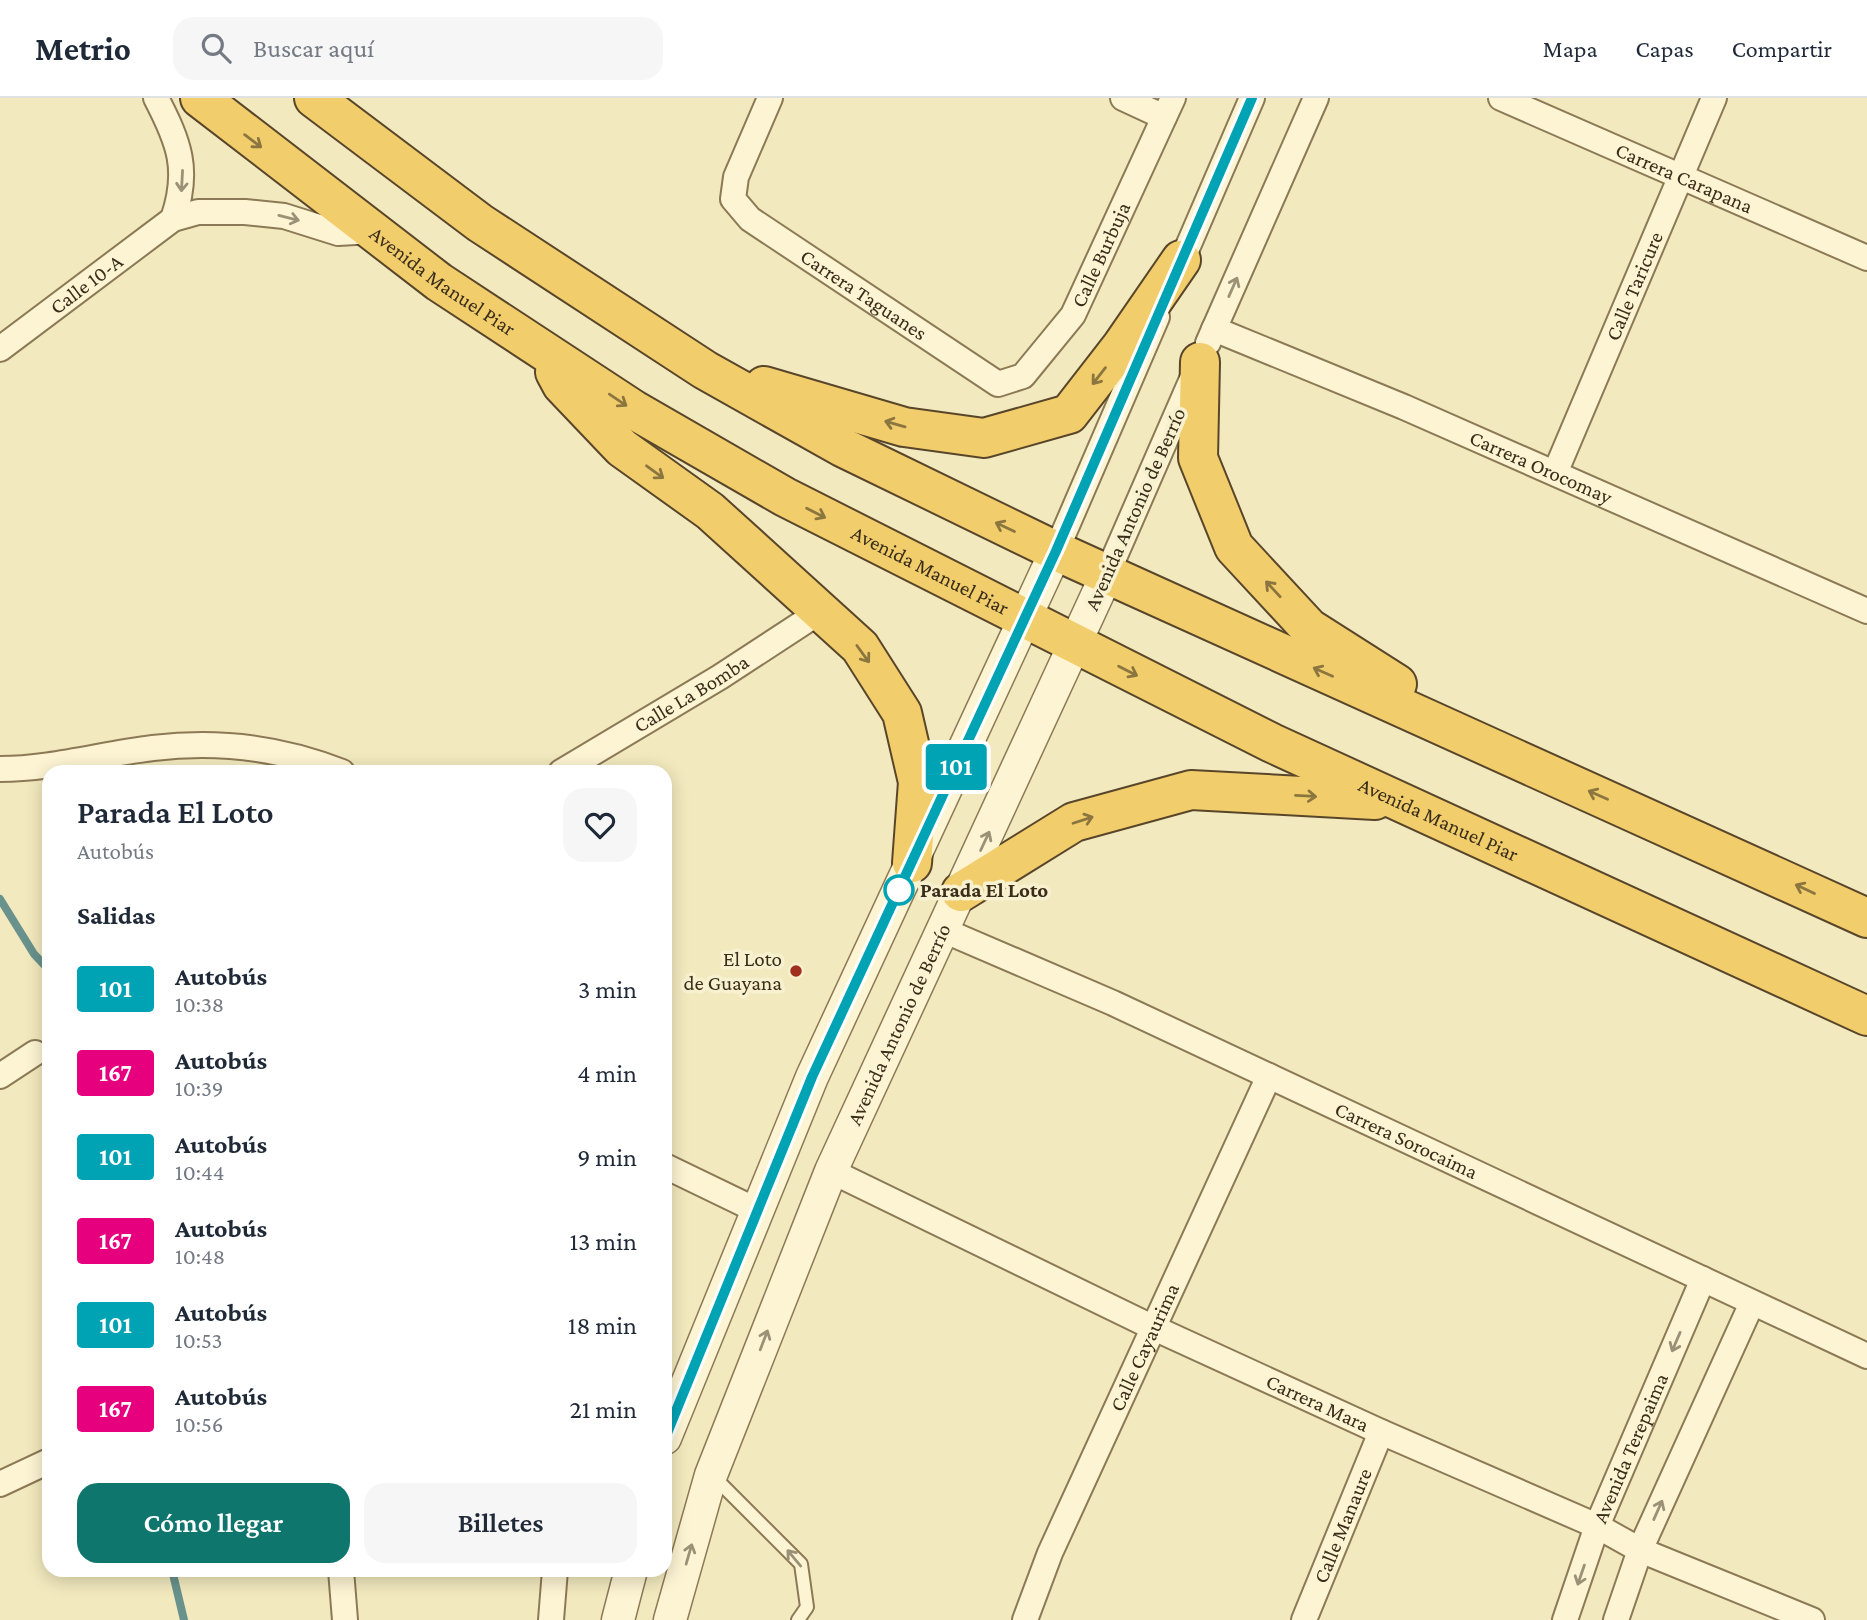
<!DOCTYPE html>
<html lang="es">
<head>
<meta charset="utf-8">
<style>
	:root { --surface:#fff; --page:#f6f6f7; --text:#1f2937; --muted:#747a83; --line:#e0e1e3; --accent:#0f766e }
	body { margin:0; font-family:"Crimson Pro",serif; background:var(--page); color:var(--text); height:100vh; display:flex; flex-direction:column; font-size:26px; white-space:nowrap }
	* { box-sizing:border-box; margin:0 }
	p { font-size:23px; color:var(--muted) }
	.icon { flex:none; width:38px; height:38px; fill:none; stroke:currentColor; stroke-width:2; stroke-linecap:round; stroke-linejoin:round }
	.map { position:relative; flex:1; overflow:hidden }
	.details { position:absolute; left:42px; top:667px; width:630px; height:812px; display:flex; flex-direction:column; background:var(--surface); border-radius:21px; box-shadow:0 4px 18px #0003 }
	.details>* { flex:none }
	.badge { padding:0 14px; border-radius:5px; font-size:24px; line-height:46px }
	.map>.badge { position:absolute; translate:-50% -50%; box-shadow:0 0 0 4px #fff }
	h2 { padding:0 35px; font-size:26px; line-height:63px }
	.round { display:grid; place-items:center; flex:none; width:74px; height:74px; border-radius:21px; background:var(--page) }
	.headline { display:flex; align-items:center; justify-content:space-between; height:119px; padding:0 35px }
	h1 { font-size:33px; font-weight:600; line-height:52px }
	.cta { display:flex; gap:14px; margin-top:auto; padding:14px 35px }
	.cta a { flex:1; height:80px; border-radius:21px; background:var(--accent); color:#fff; font-size:28px; font-weight:600; line-height:80px; text-align:center }
	.cta a+a { background:var(--page); color:var(--text) }
	ul { padding:0; list-style:none }
	li { display:flex; align-items:center; gap:21px; height:84px; padding:0 35px }
	li div { flex:1 }
	li b { display:block; font-size:26px }
	li em { font-style:normal }
	li .badge { min-width:77px; font-weight:700; text-align:center }
	header { display:flex; align-items:center; gap:42px; box-sizing:border-box; height:98px; padding:0 35px; background:var(--surface); border-bottom:2px solid var(--line) }
	header strong { font-size:33px }
	nav { display:flex; gap:38px; margin-inline-start:auto; font-size:24px }
	.search { width:490px; height:63px; background:var(--page); display:flex; align-items:center; gap:18px; box-sizing:border-box; padding:0 24px; border-radius:21px; color:var(--muted); font-size:26px }
	.map>svg:first-child { display:block }
	.lines { fill:none; stroke-linecap:round; stroke-linejoin:round }
	.stream { stroke:#69928c; stroke-width:8 }
	.service-casing { stroke:#8c7955; stroke-width:16 }
	.minor-casing { stroke:#8c7955; stroke-width:28 }
	.tertiary-casing { stroke:#8c7955; stroke-width:35 }
	.trunk-casing { stroke:#59462a; stroke-width:42 }
	.service { stroke:#fcf4d2; stroke-width:12 }
	.minor { stroke:#fcf4d2; stroke-width:24 }
	.tertiary { stroke:#fcf4d2; stroke-width:32 }
	.trunk { stroke:#f1cd6c; stroke-width:38 }
	.oneway { stroke:#8c763f }
	.oneway2 { stroke:#9b9176 }
	.line-casing { stroke:#fff; stroke-width:16 }
	.line { stroke:#00a3b4; stroke-width:10 }
	.stop-dot { fill:#fff; stroke:#00a3b4; stroke-width:3.5 }
	.poi-dot { fill:#a02f20; stroke:#f8f1cf; stroke-width:2.5 }
	.labels { text-anchor:middle; stroke-width:7; stroke-linejoin:round; paint-order:stroke }
	.street-label { font-size:21px; fill:#3a2e1b; stroke:#f8f1cf }
	.stop-label { font-size:21px; font-weight:bold; fill:#3a2e1b; stroke:#f8f1cf; text-anchor:start }
	.poi-label { font-size:21px; fill:#3a2e1b; stroke:#f8f1cf; text-anchor:end }
</style>
</head>
<body>
<header>
<strong>Metrio</strong>
<div class="search"><svg class="icon" aria-label="search" viewBox="0 0 24 24"><circle cx="10" cy="10" r="6"/><path d="M15 15l6 6"/></svg>Buscar aquí</div>
<nav><a>Mapa</a><a>Capas</a><a>Compartir</a></nav>
</header>
<div class="map">
<svg width="1867" height="1522" viewBox="0 0 1867 1522">
	<rect width="100%" height="100%" fill="#f2e9be"/>
	<g class="lines">
		<!-- stream -->
		<path class="stream" d="M0 801 34 856 49 872
			M172 1472 184 1522"/>
		<defs>
			<path id="service" d="M712 1377 801 1466 807 1509 798 1522"/>
			<g id="minor">
				<path d="M156 0C179 44 190 72 173 121"/>
				<path id="s1" d="M770 0 736 79 733 101 750 121 998 286 1023 278 1073 217 1173 0"/>
				<path d="M1123 0 1164 19"/>
				<path id="s2" d="M1501 0 1867 160"/>
				<path d="M1176 176 1252 0"/>
				<path id="s3" d="M1214 231 1404 309 1867 513"/>
				<path d="M1208 245 1316 0"/>
				<path id="s4" d="M0 251 173 121 198 114H245L284 118 338 135 373 133"/>
				<path id="s5" d="M1555 375 1714 0"/>
				<path d="M1056 453 1157 219"/>
				<path d="M1107 476 1192 281"/>
				<path d="M0 671C51 671 102 656 153 650 218 642 282 650 342 674"/>
				<path id="s6" d="M561 674 720 579 821 513"/>
				<path id="s7" d="M943 832 1113 905 1867 1258"/>
				<path d="M0 978 35 955"/>
				<path d="M665 1068 758 1113"/>
				<path id="s8" d="M831 1073 1154 1230 1381 1334 1597 1428 1640 1452 1812 1522"/>
				<path d="M0 1386 49 1363"/>
				<path d="M341 1472 345 1522"/>
				<path d="M551 1522 555 1472"/>
				<path id="s9" d="M1025 1522 1050 1455 1269 978"/>
				<path id="s10" d="M1304 1522 1381 1334"/>
				<path id="s11" d="M1565 1522 1597 1428 1703 1181"/>
				<path d="M1616 1522 1640 1452 1752 1205"/>
			</g>
			<g id="tertiary">
				<path d="M665 1340 812 979 1056 453"/>
				<path d="M618 1522 631 1472"/>
				<path id="s12" d="M670 1522 711 1377 831 1073 1107 476"/>
			</g>
			<g id="trunk">
				<path id="s13" d="M200 0 439 184 634 312 785 399 1272 645 1867 918"/>
				<path d="M314 0 480 125 705 272 842 349 1056 453 1867 820"/>
				<path d="M1200 264 1198 360 1234 449 1309 530 1397 586"/>
				<path d="M555 274 562 287 622 350 710 413 860 549 902 615 918 684 912 765"/>
				<path d="M764 288 904 329 984 340 1069 316 1121 249 1181 162"/>
				<path d="M961 794 1074 724 1191 692 1375 702"/>
			</g>
		</defs>
		<!-- service casing -->
		<use href="#service" class="service-casing"/>
		<!-- minor casing -->
		<use href="#minor" class="minor-casing"/>
		<!-- tertiary casing -->
		<use href="#tertiary" class="tertiary-casing"/>
		<!-- trunk casing -->
		<use href="#trunk" class="trunk-casing"/>
		<!-- service -->
		<use href="#service" class="service"/>
		<!-- minor -->
		<use href="#minor" class="minor"/>
		<!-- tertiary -->
		<use href="#tertiary" class="tertiary"/>
		<!-- trunk -->
		<use href="#trunk" class="trunk"/>
	</g>
	<!-- one-way arrows -->
	<defs><path id="oneway-shaft" d="M-6 0H5M1.5-3L5.5 0L1.5 3" fill="none" stroke-width="1.6" stroke-linecap="round" stroke-linejoin="round" transform="scale(1.75)"/></defs>
	<g class="oneway">
		<use href="#oneway-shaft" transform="translate(253 43) rotate(37)"/>
		<use href="#oneway-shaft" transform="translate(1099 278) rotate(128)"/>
		<use href="#oneway-shaft" transform="translate(618 302) rotate(34)"/>
		<use href="#oneway-shaft" transform="translate(895 326) rotate(-164)"/>
		<use href="#oneway-shaft" transform="translate(655 374) rotate(36)"/>
		<use href="#oneway-shaft" transform="translate(816 415) rotate(27)"/>
		<use href="#oneway-shaft" transform="translate(1005 429) rotate(-155)"/>
		<use href="#oneway-shaft" transform="translate(1273 491) rotate(-133)"/>
		<use href="#oneway-shaft" transform="translate(863 556) rotate(54)"/>
		<use href="#oneway-shaft" transform="translate(1128 573) rotate(27)"/>
		<use href="#oneway-shaft" transform="translate(1323 574) rotate(-156)"/>
		<use href="#oneway-shaft" transform="translate(1598 697) rotate(-156)"/>
		<use href="#oneway-shaft" transform="translate(1306 698) rotate(3)"/>
		<use href="#oneway-shaft" transform="translate(1083 722) rotate(-18)"/>
		<use href="#oneway-shaft" transform="translate(1805 791) rotate(-155)"/>
	</g>
	<g class="oneway2">
		<use href="#oneway-shaft" transform="translate(182 83) rotate(93)"/>
		<use href="#oneway-shaft" transform="translate(289 120) rotate(14)"/>
		<use href="#oneway-shaft" transform="translate(1233 189) rotate(-66)"/>
		<use href="#oneway-shaft" transform="translate(985 743) rotate(-65)"/>
		<use href="#oneway-shaft" transform="translate(764 1242) rotate(-69)"/>
		<use href="#oneway-shaft" transform="translate(1676 1244) rotate(113)"/>
		<use href="#oneway-shaft" transform="translate(1658 1412) rotate(-66)"/>
		<use href="#oneway-shaft" transform="translate(689 1456) rotate(-74)"/>
		<use href="#oneway-shaft" transform="translate(794 1460) rotate(-130)"/>
		<use href="#oneway-shaft" transform="translate(1581 1477) rotate(109)"/>
	</g>
	<g class="lines">
		<defs>
			<path id="line" d="M665 1340 812 979 1056 453 1252 0"/>
		</defs>
		<!-- line casing -->
		<use href="#line" class="line-casing"/>
		<!-- line -->
		<use href="#line" class="line"/>
	</g>
	<!-- markers -->
	<circle class="stop-dot" cx="899" cy="792" r="14"/>
	<circle class="poi-dot" cx="796" cy="873" r="7"/>
	<g class="labels">
		<!-- street labels -->
		<g class="street-label">
			<text dy="7" stroke="none"><textPath href="#s2" startOffset="200">Carrera Carapana</textPath></text>
			<text dy="7" stroke="none"><textPath href="#s1" startOffset="604">Calle Burbuja</textPath></text>
			<text dy="7" stroke="none"><textPath href="#s13" startOffset="304">Avenida Manuel Piar</textPath></text>
			<text dy="7" stroke="none"><textPath href="#s4" startOffset="108">Calle 10-A</textPath></text>
			<text dy="7" stroke="none"><textPath href="#s5" startOffset="203">Calle Taricure</textPath></text>
			<text dy="7" stroke="none"><textPath href="#s1" startOffset="271">Carrera Taguanes</textPath></text>
			<text dy="7" stroke="none"><textPath href="#s3" startOffset="355">Carrera Orocomay</textPath></text>
			<text transform="translate(1135 411) rotate(-66)" y="7">Avenida Antonio de Berrío</text>
			<text dy="7" stroke="none"><textPath href="#s13" startOffset="872">Avenida Manuel Piar</textPath></text>
			<text dy="7" stroke="none"><textPath href="#s6" startOffset="152">Calle La Bomba</textPath></text>
			<text dy="7" stroke="none"><textPath href="#s13" startOffset="1438">Avenida Manuel Piar</textPath></text>
			<text dy="7" stroke="none"><textPath href="#s12" startOffset="639">Avenida Antonio de Berrío</textPath></text>
			<text dy="7" stroke="none"><textPath href="#s7" startOffset="509">Carrera Sorocaima</textPath></text>
			<text dy="7" stroke="none"><textPath href="#s9" startOffset="298">Calle Cayaurima</textPath></text>
			<text dy="7" stroke="none"><textPath href="#s8" startOffset="539">Carrera Mara</textPath></text>
			<text dy="7" stroke="none"><textPath href="#s11" startOffset="184">Avenida Terepaima</textPath></text>
			<text dy="7" stroke="none"><textPath href="#s10" startOffset="102">Calle Manaure</textPath></text>
		</g>
		<!-- stop labels -->
		<g class="stop-label">
			<text x="920" y="799">Parada El Loto</text>
		</g>
		<!-- poi labels -->
		<g class="poi-label">
			<text x="782" y="868">El Loto<tspan x="782" dy="24">de Guayana</tspan></text>
		</g>
	</g>
</svg>
<b class="badge" style="left:956px;top:669px;background:#00a3b4;color:#fff">101</b>
<section class="details">
<div class="headline"><div><h1>Parada El Loto</h1><p>Autobús</p></div><a class="round"><svg class="icon" aria-label="heart" viewBox="0 0 24 24"><path d="M12 20l-8-8c-3-5 5-10 8-4 3-6 11-1 8 4z"/></svg></a></div>
<h2>Salidas</h2>
<ul>
<li><span class="badge" style="background:#00a3b4;color:#fff">101</span><div><b>Autobús</b><p>10:38</p></div><em>3 min</em></li>
<li><span class="badge" style="background:#e6007e;color:#fff">167</span><div><b>Autobús</b><p>10:39</p></div><em>4 min</em></li>
<li><span class="badge" style="background:#00a3b4;color:#fff">101</span><div><b>Autobús</b><p>10:44</p></div><em>9 min</em></li>
<li><span class="badge" style="background:#e6007e;color:#fff">167</span><div><b>Autobús</b><p>10:48</p></div><em>13 min</em></li>
<li><span class="badge" style="background:#00a3b4;color:#fff">101</span><div><b>Autobús</b><p>10:53</p></div><em>18 min</em></li>
<li><span class="badge" style="background:#e6007e;color:#fff">167</span><div><b>Autobús</b><p>10:56</p></div><em>21 min</em></li>
</ul>
<div class="cta"><a>Cómo llegar</a><a>Billetes</a></div>
</section>
</div>
</body>
</html>
